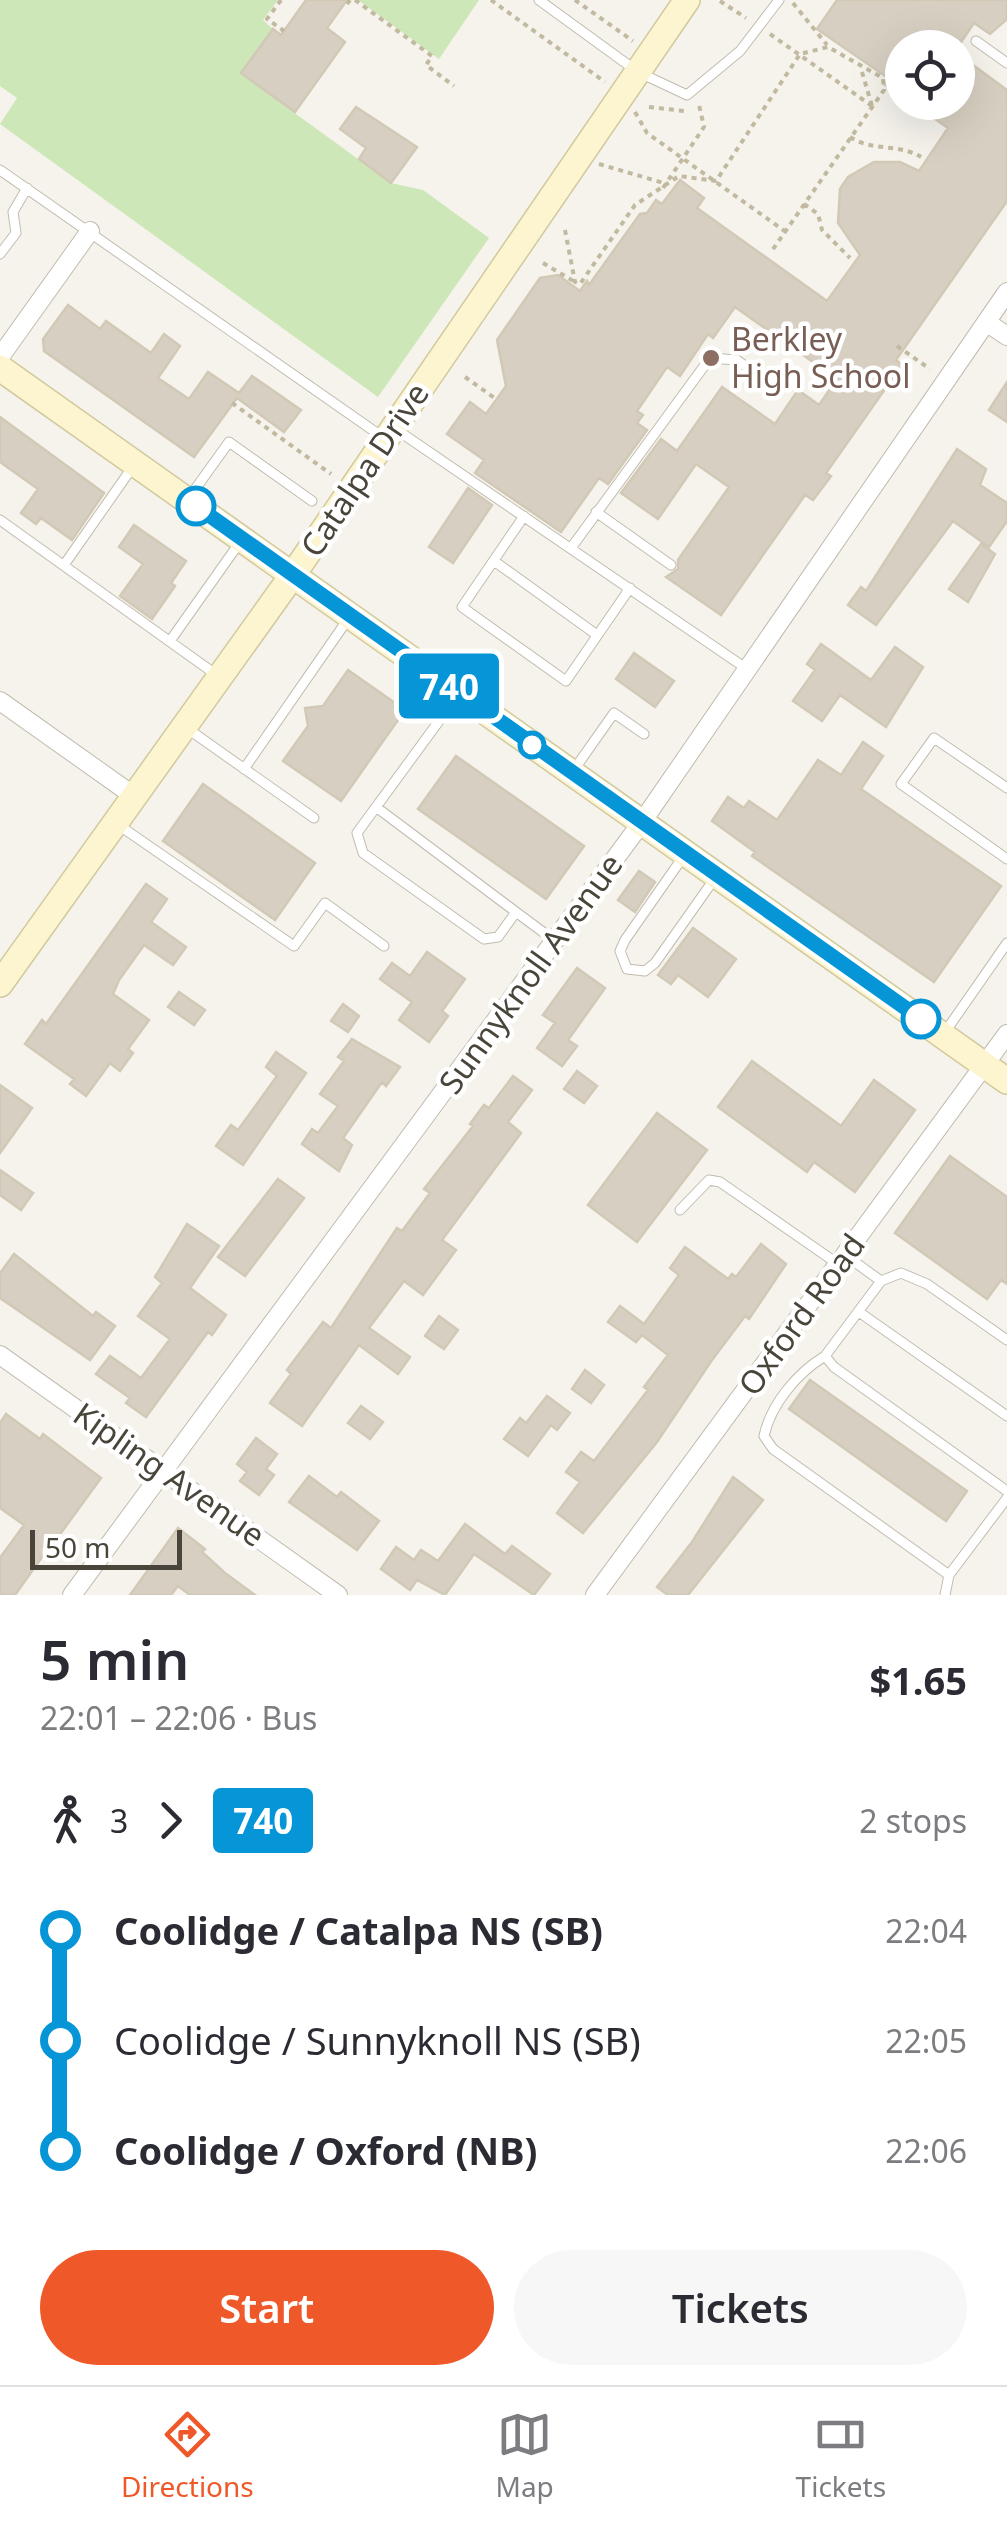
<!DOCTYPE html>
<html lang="en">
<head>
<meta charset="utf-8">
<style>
	:root { --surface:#fff; --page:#f7f7f7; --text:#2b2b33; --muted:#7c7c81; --line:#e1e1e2; --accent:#ef592a }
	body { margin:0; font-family:"Noto Sans",sans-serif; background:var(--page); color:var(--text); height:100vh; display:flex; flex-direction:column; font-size:38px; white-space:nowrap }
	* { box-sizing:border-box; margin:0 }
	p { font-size:32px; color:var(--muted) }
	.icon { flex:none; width:55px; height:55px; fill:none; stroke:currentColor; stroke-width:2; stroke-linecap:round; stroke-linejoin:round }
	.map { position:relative; height:1595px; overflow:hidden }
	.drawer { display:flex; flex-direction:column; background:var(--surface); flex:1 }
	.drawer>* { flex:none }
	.badge { padding:0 20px; border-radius:8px; font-size:35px; line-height:65px }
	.controls { position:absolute; left:885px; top:30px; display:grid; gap:20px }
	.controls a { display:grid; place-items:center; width:90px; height:90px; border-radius:50%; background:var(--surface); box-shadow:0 10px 40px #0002; font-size:50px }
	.scale { position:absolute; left:30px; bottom:25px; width:152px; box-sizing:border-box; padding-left:10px; border:5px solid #4a453a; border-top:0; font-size:28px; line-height:35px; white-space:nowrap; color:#4a453a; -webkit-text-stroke:8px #fff; paint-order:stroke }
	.map>.badge { position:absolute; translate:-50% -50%; box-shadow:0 0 0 5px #fff }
	.legs { display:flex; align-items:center; gap:15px; height:110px; padding:0 40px; font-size:32px }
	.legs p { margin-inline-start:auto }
	.headline { display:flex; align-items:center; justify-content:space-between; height:170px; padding:0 40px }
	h1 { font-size:55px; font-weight:600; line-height:75px }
	.button { display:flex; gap:20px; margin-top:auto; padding:20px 40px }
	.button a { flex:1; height:115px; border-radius:60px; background:var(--accent); color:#fff; font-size:40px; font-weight:600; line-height:115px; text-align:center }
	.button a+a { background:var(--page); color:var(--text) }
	ul { padding:0 40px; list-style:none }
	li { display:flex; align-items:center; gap:35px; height:110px; font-size:38px }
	li i { display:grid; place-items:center; width:15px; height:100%; margin:0 12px; background:currentColor }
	li i::after { content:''; width:25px; height:25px; margin:-12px; border:8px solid; border-radius:50%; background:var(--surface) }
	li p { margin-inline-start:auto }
	li:first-child i { background:linear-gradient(#0000 50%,currentColor 0) }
	li:last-child i { background:linear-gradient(currentColor 50%,#0000 0) }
	.tabs { display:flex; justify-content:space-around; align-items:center; height:140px; border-top:2px solid var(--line); background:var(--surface); font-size:28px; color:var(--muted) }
	.tabs a { display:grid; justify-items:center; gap:5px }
	.tabs .selected { color:var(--accent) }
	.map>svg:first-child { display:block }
	.green { fill:#cde7b8 }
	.building { fill:#d7d0c2; stroke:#d1c9b6; stroke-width:2.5 }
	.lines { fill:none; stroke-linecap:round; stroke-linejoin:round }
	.lane-casing { stroke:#c1bcaf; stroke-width:11 }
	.street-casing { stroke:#c1bcaf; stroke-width:20 }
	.secondary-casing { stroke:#d2c99e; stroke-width:28 }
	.path { stroke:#c2b9a1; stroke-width:4; stroke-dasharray:5 5; stroke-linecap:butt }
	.lane { stroke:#fff; stroke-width:9 }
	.street { stroke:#fff; stroke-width:18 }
	.secondary { stroke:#fcf5d0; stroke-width:25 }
	.line-1-casing { stroke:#fff; stroke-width:22 }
	.line-1 { stroke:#0696d7; stroke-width:15 }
	.education-dot { fill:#8d6e63; stroke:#fff; stroke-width:4 }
	.stop-1-dot { fill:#fff; stroke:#0696d7; stroke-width:5 }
	.labels { text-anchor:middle; stroke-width:9; stroke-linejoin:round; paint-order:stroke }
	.education-label { font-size:32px; fill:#785e54; stroke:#fff; text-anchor:start }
	.street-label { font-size:32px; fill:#4a453a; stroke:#fff }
</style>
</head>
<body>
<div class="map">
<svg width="1007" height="1595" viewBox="0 0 1007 1595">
	<rect width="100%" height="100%" fill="#f5f3ec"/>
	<!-- green -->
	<path class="green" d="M0 0H278L263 20 273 29 241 74 391 183 423 190 489 238 378 397 0 124 17 98 0 86Z
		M358 0H479L439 59Z"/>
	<!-- building -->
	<path class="building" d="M306 0H347L327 28 345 42 295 112 241 73 273 29 281 35Z
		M837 0H1007V19L990 34 974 23 957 48H902V97L884 84 888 78 817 29Z
		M958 54 1007 90V201L896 360 902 365 826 473 831 476 813 500 805 495 721 615 666 577 678 569V560L729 487 696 464 658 519 621 493 661 439 677 451 722 387 775 424 798 390 819 405 837 379 735 307 713 338 708 334 680 376 667 367 637 411 643 415 637 423 647 430 608 484 599 478 561 532 475 473 484 460 447 434 470 402 486 414 506 386 497 340 540 278 558 275 580 291 587 281 589 285 640 214 647 213 656 200 662 204 680 180 704 198 697 208 827 301 860 255 838 223 840 189 848 177 874 162H900L919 171 948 128 911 102H958Z
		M356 107 417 147 391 183 359 159 366 148 340 129Z
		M68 305 100 329 106 321 151 353 164 334 180 346 158 378 189 399 208 372 239 393 252 376 301 410 284 432 237 398 194 457 44 351 43 339Z
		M1007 382V422L989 410Z
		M0 417 104 493 72 540 41 518 36 524 21 513 38 489 0 462Z
		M957 449 986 469 980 485 1007 503V521L989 547 953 521 876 625 848 605 861 587 866 591Z
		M468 488 492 505 453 563 429 547Z
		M134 525 186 561 171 583 175 586 152 619 120 596 143 564 119 547Z
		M981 544 995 554 968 602 949 589Z
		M821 644 871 680 895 647 923 667 886 727 840 695 822 721 793 701 815 670 807 664Z
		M634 653 674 681 655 707 616 679Z
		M348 670 405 710 341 801 283 761 308 726 305 708 323 706Z
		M863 742 883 756 861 789 1001 886 934 982 752 856 755 852 712 821 728 797 744 808 749 801 777 820 818 760 841 775Z
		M456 756 584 846 546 899 418 809Z
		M203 784 315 863 275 920 163 841Z
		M639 871 655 882 635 912 618 900Z
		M146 884 167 899 151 922 186 947 173 965 144 945 119 980 113 994 149 1020 128 1049 133 1053 120 1071 110 1063 86 1096 70 1084 74 1079 25 1044 42 1020 46 1024Z
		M693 928 736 959 708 997 678 975 671 984 658 975Z
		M427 952 465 979 442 1011 448 1016 429 1042 399 1020 412 1002 380 979 392 963 410 976Z
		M577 968 605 988 568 1040 577 1046 562 1066 537 1048 555 1023 543 1015Z
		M179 992 205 1010 194 1025 168 1007Z
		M343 1004 359 1016 348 1032 331 1021Z
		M352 1039 400 1067 386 1086 382 1082 343 1138 352 1145 339 1171 302 1144 312 1129 318 1133 338 1106 320 1094 344 1061 338 1057Z
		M276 1052 306 1073 243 1165 216 1146 231 1125 238 1130 277 1076 266 1067Z
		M752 1061 841 1126 874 1080 915 1110 855 1192 814 1162 807 1172 718 1107Z
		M577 1071 597 1086 584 1103 564 1089Z
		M513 1076 532 1090 508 1122 521 1133 442 1240 456 1250 423 1295 404 1281 369 1328 410 1357 398 1374 359 1345 302 1426 270 1403 291 1374 287 1370 323 1322 331 1328 397 1228 402 1231 430 1193 424 1189 473 1126 470 1124 484 1105 489 1108Z
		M0 1085 32 1108 0 1153Z
		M657 1113 707 1150 637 1242 588 1205Z
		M950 1156 1007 1197V1284L1001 1280 987 1299 895 1233Z
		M0 1170 33 1193 21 1210 0 1195Z
		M278 1179 304 1198 245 1276 218 1257Z
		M187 1224 219 1246 190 1288 226 1315 212 1335 208 1332 146 1417 126 1403 130 1398 96 1374 110 1356 141 1378 170 1339 138 1316 162 1283 155 1277Z
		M761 1244 786 1264 749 1319 745 1316 712 1360 657 1442 583 1533 557 1513 580 1482 566 1472 581 1452 594 1461 648 1390 644 1387 668 1355 642 1335 636 1342 608 1322 620 1306 644 1324 679 1275 670 1268 685 1247 728 1279 732 1274 736 1277Z
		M14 1254 93 1316 96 1312 115 1326 90 1360 0 1298V1273Z
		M439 1316 458 1330 444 1349 425 1336Z
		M585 1370 604 1385 591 1403 572 1389Z
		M810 1380 967 1491 946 1521 789 1409Z
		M547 1396 570 1413 557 1430 551 1425 528 1456 504 1439 520 1418 526 1423Z
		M361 1406 383 1422 370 1439 348 1423Z
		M6 1414 40 1439 43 1434 101 1478 58 1537 62 1540 52 1553 47 1550 15 1595H0V1558L24 1525 0 1508V1423Z
		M256 1438 277 1454 266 1469 274 1475 259 1495 240 1481 247 1472 237 1464Z
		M309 1476 337 1497 341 1492 379 1521 357 1550 289 1502Z
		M733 1477 763 1500 688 1595H668L657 1587 692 1542Z
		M465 1524 505 1554 512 1546 550 1574 534 1595 474 1554 445 1595 417 1580 410 1590 381 1569 396 1547 414 1560 421 1550 438 1561Z
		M178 1528 205 1549 202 1552 225 1573 255 1595H190L178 1586 171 1595H130Z"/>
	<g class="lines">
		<defs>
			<path id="lane" d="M539 0 638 72 687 95 740 51 779 0
				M976 41 1007 63
				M0 170 384 438
				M0 254 16 233 13 212 27 188
				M397 430 747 669
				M188 499 229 442 312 501
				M596 512 671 565
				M524 516 462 607 566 681 630 588
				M0 520 218 676
				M571 548 710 358 737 360 764 380
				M494 561 597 635
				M64 565 134 465
				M170 641 240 542
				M458 695 357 833 363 853 484 939 498 937 516 912 555 941
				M188 729 314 818
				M244 769 348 619
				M573 771 614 713 644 734
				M1007 788 934 738 901 784 1007 859
				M376 807 516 912
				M117 824 294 946 325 903 384 946
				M683 857 625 940 620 951 627 969 645 971 655 963 715 878
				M943 1035 1007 943
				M680 1210 709 1180 720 1182 838 1264
				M845 1255 881 1281 901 1273 927 1284 1007 1340
				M881 1281 825 1356 834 1367 1007 1491
				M859 1312 1007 1416
				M825 1356C797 1373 771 1404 764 1436L773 1449 949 1575
				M945 1595 949 1575 1007 1498"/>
			<path id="street" d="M986 322 1007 336
				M0 357 90 231
				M0 701 134 796
				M0 1355 338 1595
				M72 1595 642 822 1007 292
				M595 1595 1007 1034"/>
			<path id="secondary" d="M0 368 1007 1081
				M0 984 292 576 687 0"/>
		</defs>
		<!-- lane casing -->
		<use href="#lane" class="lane-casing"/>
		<!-- street casing -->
		<use href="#street" class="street-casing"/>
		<!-- secondary casing -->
		<use href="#secondary" class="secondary-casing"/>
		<!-- path -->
		<path class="path" d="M281 0 267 19 284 31
			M355 0 432 56 426 65 454 86
			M491 0 605 82
			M575 0 633 41
			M720 1 746 18
			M793 3 827 45
			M347 4 350 0
			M770 34 872 106
			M862 72 872 106
			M649 107 684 111
			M635 112 647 133 786 232
			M850 137C873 152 898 143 921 157
			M599 164 667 184
			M663 188 704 127 699 105
			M804 204 818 214 822 230 850 258
			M565 230 575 282 580 284 635 205 679 176 716 181 800 54 828 47 883 78 884 90 771 252
			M543 263 575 282
			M897 346 930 369
			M465 377 496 399
			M232 403 331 474"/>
		<!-- lane -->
		<use href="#lane" class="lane"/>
		<!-- street -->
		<use href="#street" class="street"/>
		<!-- secondary -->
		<use href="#secondary" class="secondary"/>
	</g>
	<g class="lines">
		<defs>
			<path id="line-1" d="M196 506 921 1019"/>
		</defs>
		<!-- line-1 casing -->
		<use href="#line-1" class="line-1-casing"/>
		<!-- line-1 -->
		<use href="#line-1" class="line-1"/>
	</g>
	<!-- markers -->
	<circle class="education-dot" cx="711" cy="358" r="10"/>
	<g class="stop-1-dot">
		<circle cx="196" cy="506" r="18"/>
		<circle cx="532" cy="745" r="12"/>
		<circle cx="921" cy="1019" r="18"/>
	</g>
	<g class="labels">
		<!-- education labels -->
		<g class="education-label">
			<text x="731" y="351">Berkley<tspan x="731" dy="37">High School</tspan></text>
		</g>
		<!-- street labels -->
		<g class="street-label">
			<text transform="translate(365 470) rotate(-56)" y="11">Catalpa Drive</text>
			<text transform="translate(531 974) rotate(-54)" y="11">Sunnyknoll Avenue</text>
			<text transform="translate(802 1315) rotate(-54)" y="11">Oxford Road</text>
			<text transform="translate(169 1475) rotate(35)" y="11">Kipling Avenue</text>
		</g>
	</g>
</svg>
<div class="controls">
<a><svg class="icon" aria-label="locate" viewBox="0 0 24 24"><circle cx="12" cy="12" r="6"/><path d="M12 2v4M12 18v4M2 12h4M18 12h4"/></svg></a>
</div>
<div class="scale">50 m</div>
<b class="badge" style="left:449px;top:686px;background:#0696d7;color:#fff">740</b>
</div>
<section class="drawer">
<div class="headline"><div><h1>5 min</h1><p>22:01 – 22:06 · Bus</p></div><b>$1.65</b></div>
<div class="legs"><svg class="icon" aria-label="walk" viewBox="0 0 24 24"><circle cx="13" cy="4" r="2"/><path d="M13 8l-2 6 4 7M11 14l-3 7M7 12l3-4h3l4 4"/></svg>3<svg class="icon" aria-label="forward" viewBox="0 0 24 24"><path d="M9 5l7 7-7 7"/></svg><b class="badge" style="background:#0696d7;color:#fff">740</b><p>2 stops</p></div>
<ul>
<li><i style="color:#0696d7"></i><b>Coolidge / Catalpa NS (SB)</b><p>22:04</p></li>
<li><i style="color:#0696d7"></i><span>Coolidge / Sunnyknoll NS (SB)</span><p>22:05</p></li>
<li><i style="color:#0696d7"></i><b>Coolidge / Oxford (NB)</b><p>22:06</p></li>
</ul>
<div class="button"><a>Start</a><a>Tickets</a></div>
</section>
<nav class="tabs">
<a class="selected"><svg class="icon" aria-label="directions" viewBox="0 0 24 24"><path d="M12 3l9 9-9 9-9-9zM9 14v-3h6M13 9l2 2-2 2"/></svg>Directions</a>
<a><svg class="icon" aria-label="map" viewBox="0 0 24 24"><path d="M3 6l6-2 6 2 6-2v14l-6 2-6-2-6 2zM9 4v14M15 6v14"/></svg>Map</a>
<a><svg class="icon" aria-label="tickets" viewBox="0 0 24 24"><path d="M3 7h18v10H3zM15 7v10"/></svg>Tickets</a>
</nav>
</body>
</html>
